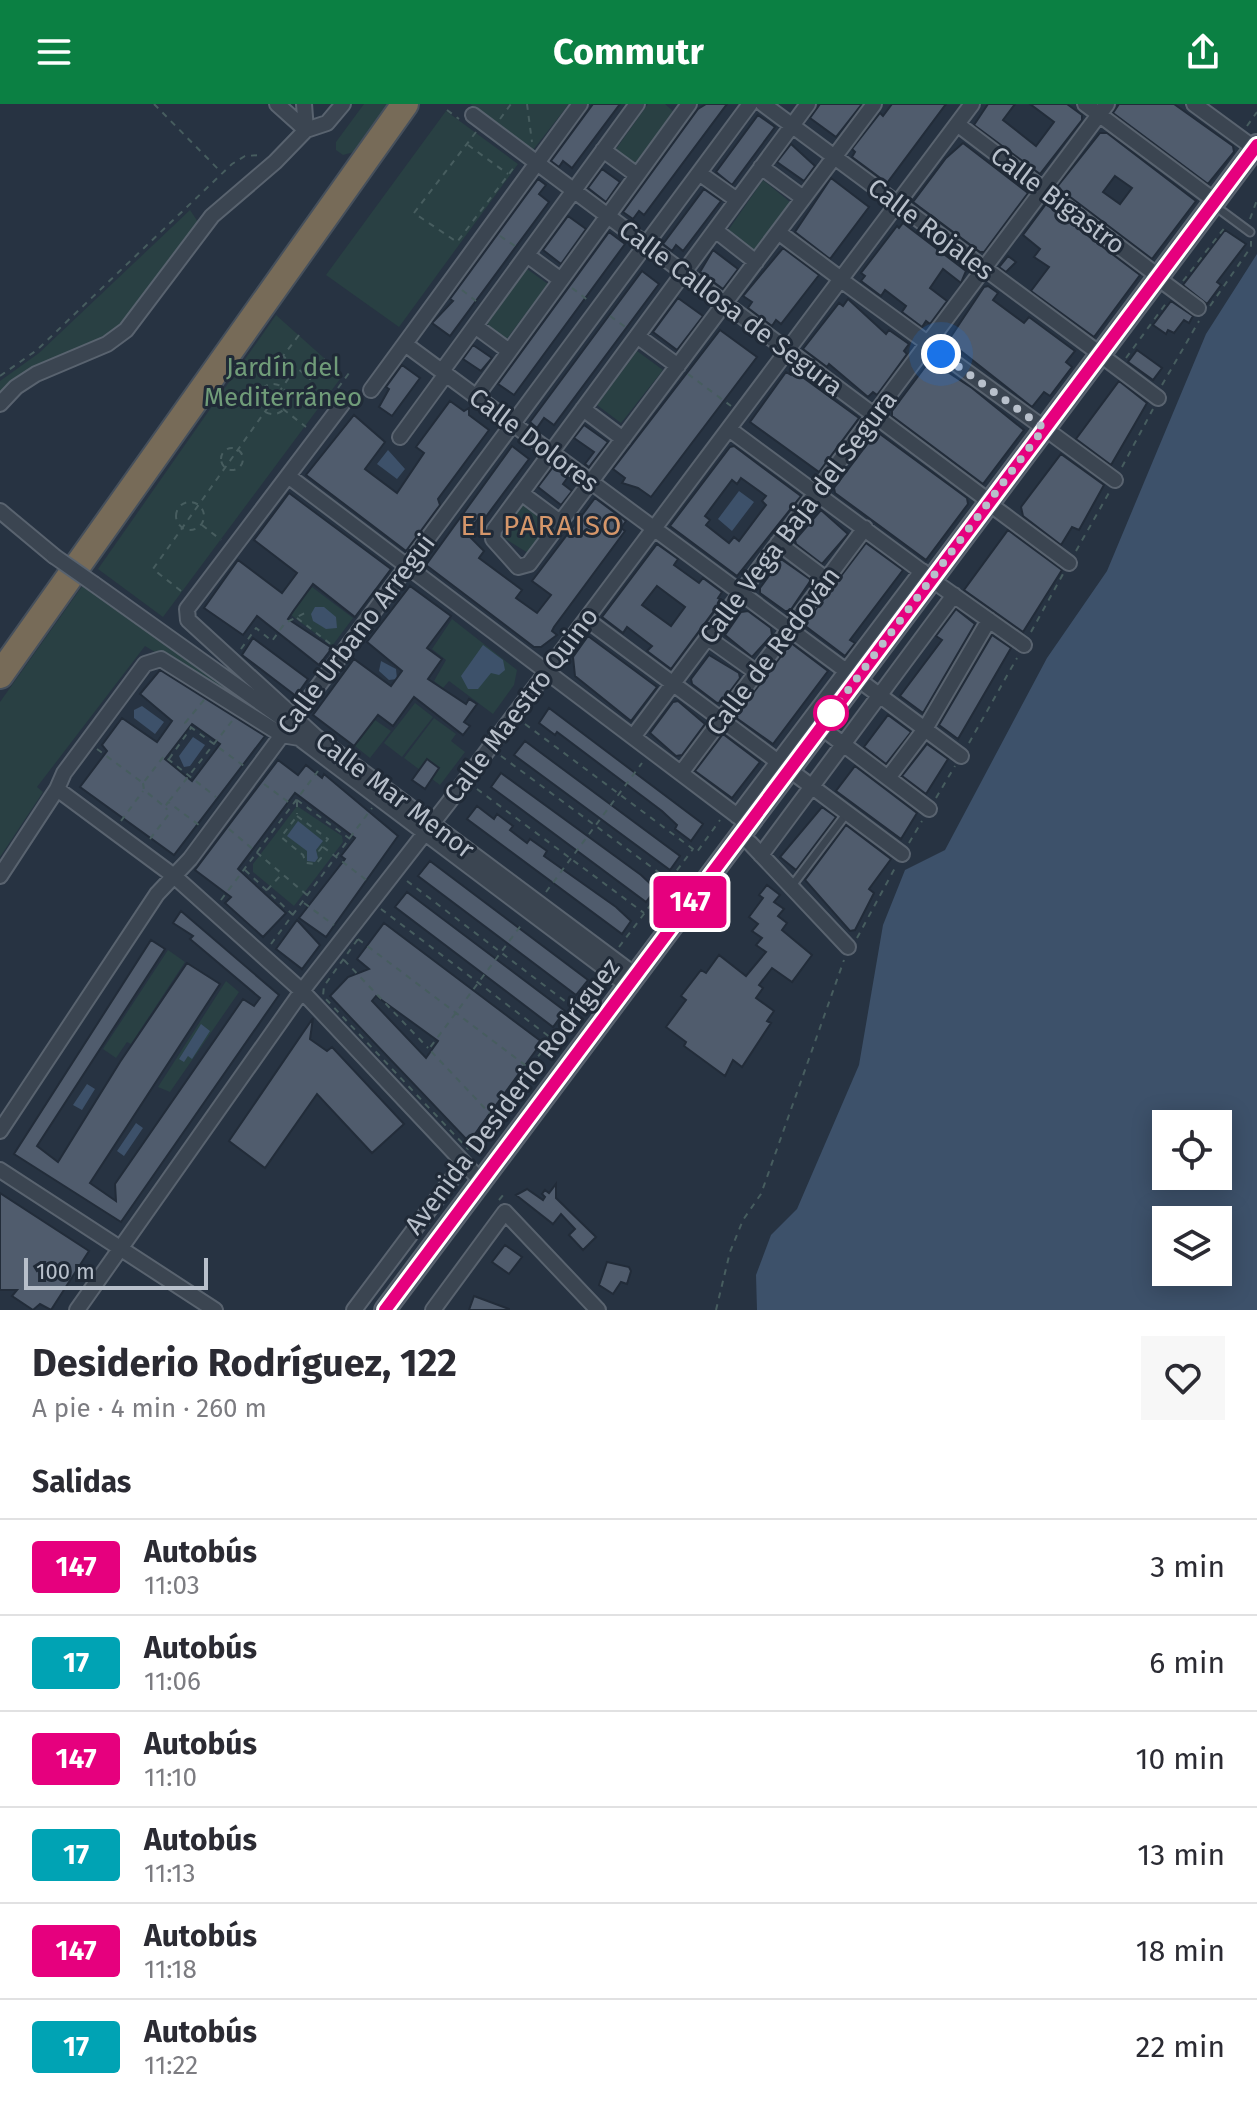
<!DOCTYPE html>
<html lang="es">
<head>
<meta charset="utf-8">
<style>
	:root { --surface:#fff; --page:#f7f7f7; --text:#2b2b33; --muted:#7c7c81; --line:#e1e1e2; --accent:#0b8043 }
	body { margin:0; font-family:"Fira Sans",sans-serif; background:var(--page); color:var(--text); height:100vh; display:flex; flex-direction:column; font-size:30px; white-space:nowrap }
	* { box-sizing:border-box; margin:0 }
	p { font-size:26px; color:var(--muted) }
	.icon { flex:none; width:44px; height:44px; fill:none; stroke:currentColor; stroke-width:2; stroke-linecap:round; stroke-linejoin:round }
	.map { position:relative; height:1206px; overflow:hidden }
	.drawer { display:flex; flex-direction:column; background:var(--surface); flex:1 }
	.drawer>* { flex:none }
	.badge { padding:0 16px; border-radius:6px; font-size:28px; line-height:52px }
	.buttons { position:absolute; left:1152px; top:1006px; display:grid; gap:16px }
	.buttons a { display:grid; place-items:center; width:80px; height:80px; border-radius:0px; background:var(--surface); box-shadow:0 4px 20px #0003; font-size:40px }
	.scale { position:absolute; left:24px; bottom:20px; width:184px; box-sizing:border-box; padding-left:8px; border:4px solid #b8c0cb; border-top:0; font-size:22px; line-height:28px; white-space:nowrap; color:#b8c0cb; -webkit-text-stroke:6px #202a37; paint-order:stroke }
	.you { position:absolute; width:40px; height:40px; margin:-20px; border:6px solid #fff; border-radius:50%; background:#1a73e8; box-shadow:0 0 0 12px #1a73e833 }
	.map>.badge { position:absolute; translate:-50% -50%; box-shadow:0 0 0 4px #fff }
	h2 { padding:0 32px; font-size:30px; line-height:72px }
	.round { display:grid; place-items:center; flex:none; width:84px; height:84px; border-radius:0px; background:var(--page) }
	.summary { display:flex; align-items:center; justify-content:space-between; height:136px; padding:0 32px }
	h1 { font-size:38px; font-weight:700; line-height:60px }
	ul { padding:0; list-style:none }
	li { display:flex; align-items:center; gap:24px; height:96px; padding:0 32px; border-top:2px solid var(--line) }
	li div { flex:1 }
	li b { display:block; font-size:30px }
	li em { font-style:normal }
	li .badge { min-width:88px; font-weight:700; text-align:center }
	header { display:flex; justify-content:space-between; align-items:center; height:104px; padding:0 32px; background:var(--accent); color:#fff; font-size:36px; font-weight:700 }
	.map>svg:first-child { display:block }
	.green { fill:#294043 }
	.water { fill:#3d516a; fill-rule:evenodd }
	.building { fill:#505c6d; stroke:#222c39; stroke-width:2; fill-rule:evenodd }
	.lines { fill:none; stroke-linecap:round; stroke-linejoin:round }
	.lane-casing { stroke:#59636f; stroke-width:11 }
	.street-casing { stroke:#59636f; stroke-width:18 }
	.secondary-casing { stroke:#59636f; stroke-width:24 }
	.highway-casing { stroke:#46505c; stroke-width:30 }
	.path { stroke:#475d5f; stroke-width:2; stroke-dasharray:6 6; stroke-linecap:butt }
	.lane { stroke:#3b4551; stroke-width:7 }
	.street { stroke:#3b4551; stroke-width:14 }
	.secondary { stroke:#495464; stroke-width:20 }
	.highway { stroke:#776b58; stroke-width:26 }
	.street-bridge-casing { stroke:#59636f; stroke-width:18; stroke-linecap:butt }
	.street-bridge { stroke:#3b4551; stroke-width:14 }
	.line-casing { stroke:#fff; stroke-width:18 }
	.line { stroke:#e6007e; stroke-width:12 }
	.walk { stroke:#b8c0cb; stroke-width:8; stroke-dasharray:0 14.4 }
	.stop-dot { fill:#fff; stroke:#e6007e; stroke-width:4 }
	.labels { text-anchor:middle; stroke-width:6; stroke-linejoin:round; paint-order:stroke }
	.street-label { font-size:26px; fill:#b8c0cb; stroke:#202a37 }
	.park-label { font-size:26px; fill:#709c79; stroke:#202a37 }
	.neighbourhood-label { font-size:28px; letter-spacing:2px; fill:#d5966a; stroke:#202a37 }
</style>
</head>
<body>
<header><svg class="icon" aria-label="menu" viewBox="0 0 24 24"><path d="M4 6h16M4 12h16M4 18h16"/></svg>Commutr<svg class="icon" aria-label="share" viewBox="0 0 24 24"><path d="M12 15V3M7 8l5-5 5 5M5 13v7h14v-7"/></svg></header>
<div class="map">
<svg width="1257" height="1206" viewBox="0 0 1257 1206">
	<rect width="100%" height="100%" fill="#273342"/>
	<!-- green -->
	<path class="green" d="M364 0H388L354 48 343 51 336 46V38Z
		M470 0H569L533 46Z
		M648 0H665L674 8 634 61 616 45Z
		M446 7 518 60 399 223 326 171Z
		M763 76 790 98 753 147 727 128Z
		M190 106 198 118 122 221 103 234 12 278 0 290V277L39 249Z
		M527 165 548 180 506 236 487 220Z
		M276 211 343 271 163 513 98 465Z
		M637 247 663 266 621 319 597 301Z
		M521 400 549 419 528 449 499 431Z
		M83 481 258 605 256 609 145 542 37 683 43 688 0 753V598Z
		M312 483 353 514 332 542 291 511Z
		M452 515 517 566 514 581 493 610 449 577 443 584 434 577 446 556 432 545Z
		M415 599 433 613 402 653 384 639Z
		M434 614 456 630 451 637 465 648 440 681 404 654Z
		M375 616 391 627 370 654 355 642Z
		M297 702 342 732 343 738 294 802 253 768V760Z
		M168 846 185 858 131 940 127 938 116 954 103 945Z
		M226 877 239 888 170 988 158 983Z"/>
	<!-- water -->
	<path class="water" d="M1257 150V1206H757L756 1171 771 1131 797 1105 859 961 883 821 905 766 945 746 1047 554 1107 467 1206 230ZM1166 1020H1218V1072H1166ZM1166 1116H1218V1168H1166Z
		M388 346 405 365 397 375 377 360Z
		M739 387 754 398 732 427 718 415Z
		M315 503H324L336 513 337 524 326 525 313 517 311 510Z
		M483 541 503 556 505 566 499 571 491 569 478 585H468L461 572Z
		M381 557 396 565 397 575 389 576 379 567Z
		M142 602 164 618 155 630 134 614V606Z
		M193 633 205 641 190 662 184 663 179 652Z
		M298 717 323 737 316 746 318 754 315 758 307 757V747L287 732Z
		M201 920 210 927 192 955 188 952 184 958 179 955Z
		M87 980 95 985 82 1006 73 1001Z
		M136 1019 143 1024 124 1052 117 1047Z"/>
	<!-- building -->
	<path class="building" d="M593 0H620L572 64 563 57 559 63 551 57Z
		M706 0H727L644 111 639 107 633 115 623 108 698 5Z
		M820 0H862L836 33 810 14Z
		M892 0H946L887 79 852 53 855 48 852 45 880 9 883 12Z
		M988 0H1015L1003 16 1036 42 1054 18 1030 0H1067L1082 11V16L1040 70 974 21Z
		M1119 0H1174L1233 42 1234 48 1208 80 1113 9Z
		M758 11 775 23 732 81 716 68Z
		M1100 29H1107L1196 97 1152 155 1057 83ZM1115 72 1132 84 1120 100 1103 88Z
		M963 39 1028 89 984 148H980L913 98 946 54Z
		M791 40 815 62 804 77 777 58Z
		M602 65 620 78 606 98 588 84Z
		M831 74 869 103 830 155 795 128Z
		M538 75 546 81 539 90 549 98 450 232 432 219 453 197 450 195Z
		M704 85 721 97 683 147 676 141 672 147 663 140Z
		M1046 100 1140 171 1094 233 1031 187 1049 163 1034 153 1040 145 1023 131Z
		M568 112 586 125 561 160 543 146Z
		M903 119 966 167 961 179 943 165 930 184 947 197 930 220 926 217 922 223 902 208 906 202 885 186 881 192 861 177 865 172 861 169 897 122 899 124Z
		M1225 126 1246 140 1217 178 1221 181 1207 200 1183 181Z
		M609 128 625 140 514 291 498 280Z
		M783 144 819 171 781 220 776 216 772 222 748 204 752 198 743 192Z
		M713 146 738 165 723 185 700 168Z
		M1008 152 1016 158 1006 168 999 163Z
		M642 167 659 180 554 321 544 314 537 324 530 318Z
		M988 182 998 189 993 196 1024 219 1029 213 1075 247 1066 258 1072 263 1050 292 1044 288 1032 303 957 244 955 247 946 240 984 183Z
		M678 194 703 212 677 246 653 228Z
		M848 195 886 230 889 226 909 240 904 247 907 250 891 272 877 291 873 288 868 293 829 260 827 263 803 245 839 199 843 202Z
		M1171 197 1193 212 1189 219 1184 216 1174 229 1168 226 1166 230 1153 221Z
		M720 226 757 253 651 393 638 384 622 379 625 374 613 365Z
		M473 241 492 254 481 267 463 255Z
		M1137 246 1162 264 1153 276 1128 258Z
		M928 259H934L972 284 1024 326 983 380 892 312V307Z
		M402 261 420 274 392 312 379 303 389 285 386 283Z
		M794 267 859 314 819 368 750 318 786 268 791 271Z
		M1119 277 1147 299 1111 361 1076 335Z
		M450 297 464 307 469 304V311L489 326 438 395 440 401 406 447 306 371 354 311 385 338 365 365 397 389 424 349 416 343Z
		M584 321 608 338 589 363 585 360 594 348 574 334Z
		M880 330 967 394 968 400 926 456 835 389 834 384 874 331Z
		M512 342 529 355 482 418 478 415 467 430 484 447 479 454 522 486 516 494 537 509 551 491 532 477 595 394 626 417 621 424 625 427 554 523 552 527 557 531 541 543H534L426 461Z
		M734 342 801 392 737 472 670 422 730 343ZM741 374 766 392 762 397 766 401 739 437 734 433 729 439 706 421 710 416 705 412 732 376 737 380Z
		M1061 350 1104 381 1079 426 1072 423 1061 441 1023 412 1021 403Z
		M553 363 568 373 563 380 572 387 561 401 538 383Z
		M289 389 391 465 355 513 313 480 294 506 288 515 332 544 319 561 257 512 243 531 204 504 238 456 282 489 297 469 254 436Z
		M821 406 848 430 822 460 796 440 795 436Z
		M1008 426 1062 466 1023 528 964 486Z
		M866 439 903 466 850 536 855 539 845 552 804 521Z
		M657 440 678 455 674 461 699 479 703 474 722 488 718 494 722 496 671 565 647 547 652 542 627 523 623 529 602 513ZM657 482 685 503 671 522 642 501Z
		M781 455 811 476 790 507H785L760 489V484Z
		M410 482 451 512 427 544 442 555 428 575 466 600 469 595 477 600 464 618 470 622 463 631 414 593 393 622 378 611 354 642 313 611 354 555 391 582 402 567 367 538Z
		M956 505 975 520 923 609 900 592 942 536 936 532Z
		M748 507 771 524 772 531 752 553 725 531 741 508Z
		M992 531 1011 544 958 635 939 621Z
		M588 532 657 583 631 617 575 572 573 553Z
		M253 534 308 575 296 592 242 551Z
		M791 539 828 567 773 640 735 613Z
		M709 551 739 569 740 574 722 598 717 599 692 580 691 575Z
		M160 566 265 632 174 751 80 683 107 647 102 641 122 614 157 638 172 617 140 590ZM192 620 220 640 192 677 165 655Z
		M678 597 705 620 682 651 676 652 650 629 673 598Z
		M549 604 703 720 691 737 675 725 677 721 662 707 557 628 555 631 539 619Z
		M888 611 911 628 886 660 864 643Z
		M723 630 760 658 732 694 695 667Z
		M525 637 680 752 670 766 514 651Z
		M927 640 948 655 926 690 902 672Z
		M427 655 439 664 425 685 412 676Z
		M278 656 298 671 306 661 322 674 324 670 398 732 326 833 299 814 345 755 341 752 355 734 295 689 238 765 286 809 263 833 225 799 231 793 195 766Z
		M855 662 917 709 901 735 836 687Z
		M501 669 641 771 656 785 646 798 491 683Z
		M477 702 494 715 497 710 513 722 510 726 527 739 530 735 547 747 544 752 616 803 631 817 622 830 467 715Z
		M822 703 836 713 796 766 780 753Z
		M846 721 891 755 869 785 874 789 855 826 850 827 805 776Z
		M430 757 588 876 576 891 418 772Z
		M767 781 780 791 774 798 784 805 778 812 787 819 782 826 812 851 792 878 772 864 759 881 763 884 756 894 774 907 767 917 771 919 742 963 733 956 725 972 684 942 686 938 666 923 686 896 681 892 701 866 706 869 719 851 746 872 766 848 756 841 762 834 752 827 758 820 749 813 763 794 759 791Z
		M407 788 565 907 553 923 395 803Z
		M181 807 279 891 121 1118 14 1050 151 836 165 845 37 1042 58 1058 120 958 187 859 220 880 90 1079 116 1097 115 1080 243 895 254 902 260 894 190 835 193 832 173 819Z
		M297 816 320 841 302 865 276 845Z
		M384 819 542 938 469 1038 330 892 348 873 369 865 357 855ZM376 892 438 937 426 954 372 897Z
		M313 914 310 935 327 947 332 943 404 1020 372 1049 317 990 265 1064 229 1037Z
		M556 1080V1094L596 1133 583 1146 569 1131 575 1125 561 1110 553 1120 516 1091 527 1085 543 1096 545 1093 542 1090 545 1086 549 1089Z
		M0 1089 89 1147 51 1206 40 1200 33 1206 12 1192 17 1186H0Z
		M505 1141 522 1153 509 1170 492 1158Z
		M607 1158 629 1163 631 1167 627 1180 621 1178 613 1190 599 1181Z
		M474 1192 509 1205V1206H469Z"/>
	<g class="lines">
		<defs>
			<path id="lane" d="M1223 108 1250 128
				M791 783 847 709"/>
			<path id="street" d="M277 0 306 26
				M304 0 306 26
				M763 0 1100 250
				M808 0 494 426 493 435 518 463 529 460 874 0
				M1085 0 1215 97
				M1194 0 1254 44
				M473 11 990 398
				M957 20 1158 172
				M603 46 637 71
				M761 63 803 94
				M699 69 737 96
				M715 126 756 158
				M778 128 841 175
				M527 151 561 176
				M841 176 1044 324
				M1167 181 1198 204
				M475 222 509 247
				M637 232 678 262
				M405 240 857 575
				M1110 258 1158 294
				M442 267 637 0
				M371 286 580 0
				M476 293 689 0
				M343 299 187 505 188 516 315 632 635 871
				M0 300 16 283 36 270 107 240 126 226 212 112 275 58 306 26 327 19 343 0
				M583 305 623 335
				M729 325 928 472
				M1055 332 1115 376
				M400 333 446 270
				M288 372 748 720
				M521 389 560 418
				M0 407 54 452
				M999 407 1069 459
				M778 439 826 475
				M94 480 290 620
				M942 483 1024 541
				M586 515 785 663
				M708 534 756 568
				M867 582 961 652
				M831 631 929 705
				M633 633 1107 0
				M681 669 865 424
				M799 673 902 750
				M888 674 925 625 989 516
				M57 685 174 772 302 887 481 1077
				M737 712 922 467
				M750 739 848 843
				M761 751 954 491
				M0 772 57 685 64 669 145 560 161 555 282 631 299 634 627 881
				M0 1027 157 790 190 755 750 0
				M0 1066 215 1206
				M77 1206 302 887 449 698 972 0
				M354 1206 464 1059
				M433 1206 505 1108 598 1206"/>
			<path id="secondary" d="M385 1206 1257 41"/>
			<path id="highway" d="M0 571 405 0"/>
		</defs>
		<!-- lane casing -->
		<use href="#lane" class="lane-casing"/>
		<!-- street casing -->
		<use href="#street" class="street-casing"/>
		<!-- secondary casing -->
		<use href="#secondary" class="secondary-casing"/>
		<!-- highway casing -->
		<use href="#highway" class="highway-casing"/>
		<!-- path -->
		<path class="path" d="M154 0 221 68
			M527 0 532 38
			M447 6 459 15
			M500 15 511 0
			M1247 22 1257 8
			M476 28 414 109 457 138 515 62
			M468 41 508 70
			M1250 115 1257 96
			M500 132 515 142
			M1183 177 1226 122
			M572 184 589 197
			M462 186 476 197
			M1210 202 1251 143V137
			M610 212 628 225
			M299 231 283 252 310 275 325 255
			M1126 254 1167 198
			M688 270 731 302
			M0 272 37 246 232 60 245 52 261 51
			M258 295a15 15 0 1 1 30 0a15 15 0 1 1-30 0Z
			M1162 281 1199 217
			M338 284 349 269
			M283 305 306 323
			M221 355a11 11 0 1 1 22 0a11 11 0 1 1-22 0Z
			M1122 363 1153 305
			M176 412a14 14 0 1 1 28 0a14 14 0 1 1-28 0Z
			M202 421 221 436
			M1076 447 1110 387
			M181 487 153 465 296 264
			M297 514 333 542
			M1031 528 1063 470
			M241 545 256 524 272 537 285 519 307 508
			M204 596 185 619 244 662
			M525 620 697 748 720 716
			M969 639 1017 554
			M97 645 143 679 164 652 216 693
			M501 652 669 776
			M169 655 191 624
			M143 679 144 686 165 703 168 698 199 721
			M264 680 291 700
			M477 685 644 809
			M936 694 955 662
			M297 696 350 735
			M169 697 232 617
			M297 697V710
			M297 712 328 735 319 747 321 754 316 760 306 759 303 751 281 733Z
			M121 717 143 687
			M229 725 307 791
			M150 735 169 710 166 704
			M909 739 922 717
			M323 743 369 778
			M245 766 293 811
			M407 777 574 904
			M267 786 282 770
			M546 788 642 659
			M221 796 318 667
			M304 799 334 821
			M381 805 551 934
			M857 834 896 762
			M358 835 529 964 468 1045 323 892 324 882Z
			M271 840 372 704
			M619 843 693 745
			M344 856 428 944
			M531 962 597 874
			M493 1013 429 945 522 820
			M499 1096 504 1090
			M716 1206 730 1148 743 1116 761 1090 844 856"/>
		<!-- lane -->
		<use href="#lane" class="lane"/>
		<!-- street -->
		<use href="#street" class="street"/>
		<!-- secondary -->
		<use href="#secondary" class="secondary"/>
		<!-- highway -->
		<use href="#highway" class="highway"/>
		<defs>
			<path id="street-bridge" d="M54 452 94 480"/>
		</defs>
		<!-- street-bridge casing -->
		<use href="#street-bridge" class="street-bridge-casing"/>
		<!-- street-bridge -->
		<use href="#street-bridge" class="street-bridge"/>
	</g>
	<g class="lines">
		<defs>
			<path id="line" d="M385 1206 1257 41"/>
		</defs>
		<!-- line casing -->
		<use href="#line" class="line-casing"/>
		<!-- line -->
		<use href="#line" class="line"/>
		<!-- walk -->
		<path class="walk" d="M831 609 1044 324 941 250"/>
	</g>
	<!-- markers -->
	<circle class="stop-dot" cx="831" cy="609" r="16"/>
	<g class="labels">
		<!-- street labels -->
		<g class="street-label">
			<text transform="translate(1058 96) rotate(37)" y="9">Calle Bigastro</text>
			<text transform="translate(931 125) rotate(37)" y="9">Calle Rojales</text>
			<text transform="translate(731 204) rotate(37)" y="9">Calle Callosa de Segura</text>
			<text transform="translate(534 336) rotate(37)" y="9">Calle Dolores</text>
			<text transform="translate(798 413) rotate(-53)" y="9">Calle Vega Baja del Segura</text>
			<text transform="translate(356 530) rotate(-53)" y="9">Calle Urbano Arregui</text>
			<text transform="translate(773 547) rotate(-53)" y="9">Calle de Redován</text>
			<text transform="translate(521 601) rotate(-53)" y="9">Calle Maestro Quino</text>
			<text transform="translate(395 691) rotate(37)" y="9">Calle Mar Menor</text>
			<text transform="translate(512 992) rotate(-53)" y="9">Avenida Desiderio Rodríguez</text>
		</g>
		<!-- park labels -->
		<g class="park-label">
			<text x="283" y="272">Jardín del<tspan x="283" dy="30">Mediterráneo</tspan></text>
		</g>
		<!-- neighbourhood labels -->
		<g class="neighbourhood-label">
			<text x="542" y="431">EL PARAISO</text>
		</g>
	</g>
</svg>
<div class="buttons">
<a><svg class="icon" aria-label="locate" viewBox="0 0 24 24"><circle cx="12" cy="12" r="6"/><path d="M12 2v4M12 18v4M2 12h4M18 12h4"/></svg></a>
<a><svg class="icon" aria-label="layers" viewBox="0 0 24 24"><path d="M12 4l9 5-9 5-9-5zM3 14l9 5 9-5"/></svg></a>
</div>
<div class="scale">100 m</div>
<div class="you" style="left:941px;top:250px"></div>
<b class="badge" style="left:690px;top:798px;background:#e6007e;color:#fff">147</b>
</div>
<section class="drawer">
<div class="summary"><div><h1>Desiderio Rodríguez, 122</h1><p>A pie · 4 min · 260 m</p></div><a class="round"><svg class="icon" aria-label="heart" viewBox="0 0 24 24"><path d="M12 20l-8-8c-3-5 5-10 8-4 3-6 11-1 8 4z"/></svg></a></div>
<h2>Salidas</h2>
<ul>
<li><span class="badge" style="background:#e6007e;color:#fff">147</span><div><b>Autobús</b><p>11:03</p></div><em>3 min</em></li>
<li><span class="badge" style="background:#00a3b4;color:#fff">17</span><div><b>Autobús</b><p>11:06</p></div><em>6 min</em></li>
<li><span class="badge" style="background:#e6007e;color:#fff">147</span><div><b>Autobús</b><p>11:10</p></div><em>10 min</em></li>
<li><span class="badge" style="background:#00a3b4;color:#fff">17</span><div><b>Autobús</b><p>11:13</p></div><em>13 min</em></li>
<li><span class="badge" style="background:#e6007e;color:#fff">147</span><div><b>Autobús</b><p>11:18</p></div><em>18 min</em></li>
<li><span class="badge" style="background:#00a3b4;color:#fff">17</span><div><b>Autobús</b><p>11:22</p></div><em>22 min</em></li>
</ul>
</section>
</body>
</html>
